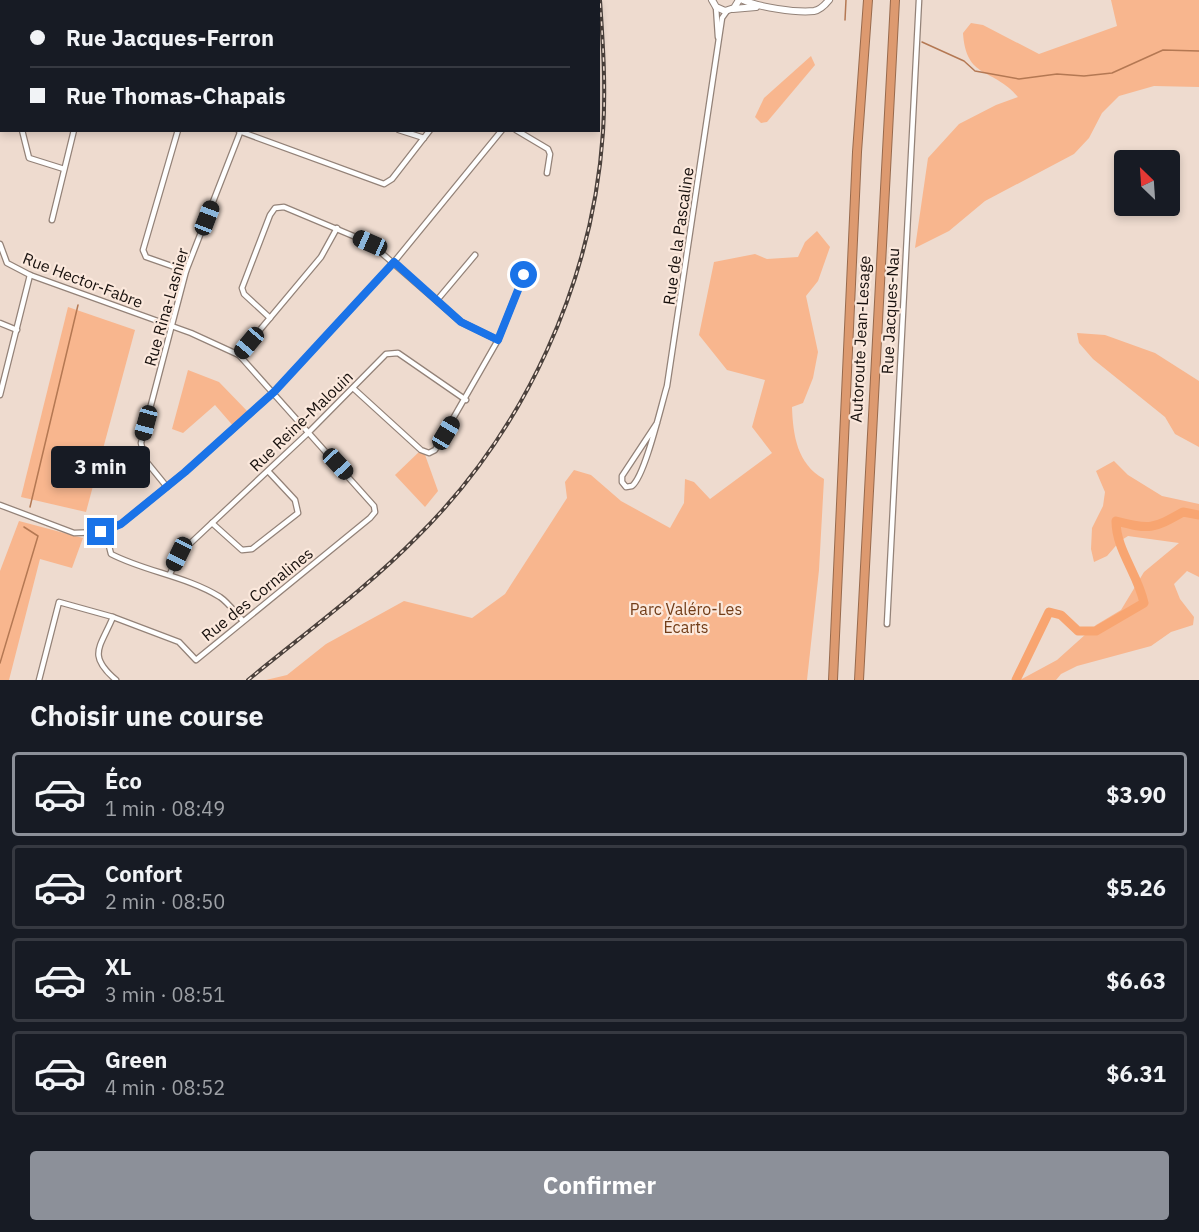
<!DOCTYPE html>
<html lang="fr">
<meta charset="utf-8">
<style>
:root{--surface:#171b24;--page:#20242c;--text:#f1f3f6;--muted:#9ea1a6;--line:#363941;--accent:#8c9099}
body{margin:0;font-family:"IBM Plex Sans",sans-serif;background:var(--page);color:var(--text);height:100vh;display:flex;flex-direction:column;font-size:22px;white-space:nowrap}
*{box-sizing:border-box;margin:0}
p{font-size:20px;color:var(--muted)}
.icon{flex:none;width:33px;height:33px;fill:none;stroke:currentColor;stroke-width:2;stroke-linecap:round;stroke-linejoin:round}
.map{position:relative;height:680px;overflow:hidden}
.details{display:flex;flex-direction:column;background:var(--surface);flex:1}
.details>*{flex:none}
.guide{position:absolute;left:0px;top:0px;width:600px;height:132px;box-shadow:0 3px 9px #0003;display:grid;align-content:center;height:132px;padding:0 30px;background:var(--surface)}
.needle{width:39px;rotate:335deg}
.buttons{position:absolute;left:1114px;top:150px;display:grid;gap:12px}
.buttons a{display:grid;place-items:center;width:66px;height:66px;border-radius:6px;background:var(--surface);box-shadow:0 3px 9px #0003;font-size:30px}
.end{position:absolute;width:27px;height:27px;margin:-14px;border:8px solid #1a73e8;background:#fff;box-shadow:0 0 0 3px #fff}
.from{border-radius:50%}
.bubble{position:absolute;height:42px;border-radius:6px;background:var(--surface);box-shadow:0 3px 9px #0003;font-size:20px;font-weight:700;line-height:42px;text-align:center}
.car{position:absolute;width:18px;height:36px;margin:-18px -9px;border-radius:8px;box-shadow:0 0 4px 2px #0007;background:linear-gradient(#222 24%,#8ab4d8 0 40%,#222 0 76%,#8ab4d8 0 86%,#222 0)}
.guide b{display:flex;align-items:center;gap:21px;height:57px;font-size:22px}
.guide b+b{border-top:2px solid var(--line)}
.guide i{width:15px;height:15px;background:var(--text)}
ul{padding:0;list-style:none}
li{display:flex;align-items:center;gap:18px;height:84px;margin:0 12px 9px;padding:0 18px;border:3px solid var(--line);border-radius:6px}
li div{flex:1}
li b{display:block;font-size:22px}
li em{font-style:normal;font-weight:700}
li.selected{border-color:var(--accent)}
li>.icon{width:54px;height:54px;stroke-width:1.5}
h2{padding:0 30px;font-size:27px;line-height:72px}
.button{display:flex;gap:12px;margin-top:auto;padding:12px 30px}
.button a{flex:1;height:69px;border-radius:6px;background:var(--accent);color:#fff;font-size:24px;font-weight:700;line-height:69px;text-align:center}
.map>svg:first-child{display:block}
</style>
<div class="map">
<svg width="1199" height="680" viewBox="0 0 1199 680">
<rect width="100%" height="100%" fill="#eedbcf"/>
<g fill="#f8b68e">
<path d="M1111 0H1199V87L1154 86 1119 96 1102 113 1089 138 1074 154 985 201 949 231 915 248 928 158 959 124 996 105 1018 97C993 67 966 80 963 33L971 23 983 25 1039 54 1117 26Z"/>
<path d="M811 56 815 65 767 122 761 123 755 117 764 98Z"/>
<path d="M817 231 830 247 818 281 806 296 818 352 813 378 803 403 792 407C793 435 797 464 824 479L819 570 807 680H266L287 675 326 644 404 601 472 618 505 594 567 498 565 482 574 470 591 475 621 501 670 528 684 503 685 479 694 482 710 499 772 453 752 427 765 380 727 370 699 335 714 262 755 254 767 259 798 257 805 242Z"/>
<path d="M68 307 135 330 86 512 21 497Z"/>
<path d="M1077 333 1105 335 1155 353 1199 381V447L1175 434 1165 417 1093 359 1079 343Z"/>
<path d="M188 370 219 382 250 414 235 428 215 405 183 433 172 429Z"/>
<path d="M421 450 424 452 438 491 425 507 395 475Z"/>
<path d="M1114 461 1128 475 1162 496 1199 504V577L1187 571 1174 584 1180 599 1194 617 1193 625 1171 632 1151 646 1077 666 1061 674 1056 680H1020L1057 660 1096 625 1121 610 1144 572 1179 543 1128 536 1120 541 1107 556 1094 562 1091 549 1092 528 1103 506 1105 492 1096 471Z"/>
<path d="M19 521 83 538 72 568 40 559 9 680H0V571Z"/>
</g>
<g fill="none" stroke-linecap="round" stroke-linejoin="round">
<g stroke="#b47853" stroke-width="1.5">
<path d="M845 20 846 0"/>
<path d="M922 42 964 61 975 71 1019 79 1057 74 1084 76 1112 73 1163 50 1199 51"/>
<path d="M30 507 78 305"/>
<path d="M0 663 38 536 24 527"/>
</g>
<path stroke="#f8a571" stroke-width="9" d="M1016 680 1049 612 1061 615 1078 631H1096L1144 603C1138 574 1116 550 1116 521 1150 530 1153 529 1183 512L1199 515"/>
<g stroke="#938278" stroke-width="7">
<g id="street">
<path d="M53 0 56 2"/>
<path d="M450 0 455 2"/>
<path d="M239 2 240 0"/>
<path d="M304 2 305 0"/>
<path d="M375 2 376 0"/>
<path d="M437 2 438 0"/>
<path d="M518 2V0"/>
<path d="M716 7 718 37"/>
<path d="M0 39 2 40"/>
<path d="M22 130 29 158 64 169"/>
<path d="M178 130 143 250 146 257 186 271"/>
<path d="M399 130 424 138"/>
<path d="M516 130 548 149 550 154 547 173"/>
<path d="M239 131 384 184 392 179 430 130"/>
<path d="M52 220 74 130"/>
<path d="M0 244 7 263 30 275 191 333 239 355 374 506 375 512 370 518 196 660 179 642 113 617 59 602 39 680"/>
<path d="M438 299 475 255"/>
<path d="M270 318 244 294 242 288 270 215 275 208 284 207 370 243 461 322 498 340"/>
<path d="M0 323 17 330"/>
<path d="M239 355 321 257 337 228"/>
<path d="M353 388 421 450 429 453 435 450 498 340 524 275"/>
<path d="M0 395 30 275"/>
<path d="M657 423 622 476V482L626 487 632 486C645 476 661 406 667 386L722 18 727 11"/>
<path d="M167 487 145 460 141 443 186 271 241 130"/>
<path d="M0 505 74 533 101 532 121 524 185 472 274 392 394 262 502 130"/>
<path d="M212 523 242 550 252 549 298 513 295 500 268 471"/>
<path d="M105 530 111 554C146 572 186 576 220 597 229 603 236 614 243 621"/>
<path d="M170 574 179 554 309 432 386 354 398 353 466 400"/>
<path d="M113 617C100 648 87 655 116 680"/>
<path d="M887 624 919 0"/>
</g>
</g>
<g stroke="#938278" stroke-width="8">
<g id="secondary">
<path d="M712 0 716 7 725 11 734 8 739 0"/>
<path d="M743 0C758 7 796 13 814 11 820 10 825 5 829 0"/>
<path d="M733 9 756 7"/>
</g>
</g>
<g stroke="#986a4d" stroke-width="10">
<g id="highway">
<path d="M833 680 857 152 868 0"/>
<path d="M859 680 895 0"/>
</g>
</g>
<use href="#street" stroke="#fff" stroke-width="4.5"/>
<use href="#secondary" stroke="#fff" stroke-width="6"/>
<use href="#highway" stroke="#dd9a70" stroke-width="8"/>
<g stroke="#4b413c" stroke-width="4">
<path id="rail" d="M248 680C305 633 366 589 418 536 525 430 593 282 603 132 606 88 603 44 600 0"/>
</g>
<use href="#rail" stroke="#fbe8dc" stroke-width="1.5" stroke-dasharray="4.5" stroke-linecap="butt"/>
</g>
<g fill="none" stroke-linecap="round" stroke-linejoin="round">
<path stroke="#1a73e8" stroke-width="8" d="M101 532 121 524 185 472 274 392 394 262 461 322 498 340 524 275"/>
</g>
<g text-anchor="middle" stroke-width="4.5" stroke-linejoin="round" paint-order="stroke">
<g font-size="16" fill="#17100d" stroke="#fbe8dc">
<text transform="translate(678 236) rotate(-82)" y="6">Rue de la Pascaline</text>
<text transform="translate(83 280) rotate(21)" y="6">Rue Hector-Fabre</text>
<text transform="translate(166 307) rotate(-74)" y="6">Rue Rina-Lasnier</text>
<text transform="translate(890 311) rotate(-87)" y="6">Rue Jacques-Nau</text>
<text transform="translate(860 339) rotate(-87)" y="6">Autoroute Jean-Lesage</text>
<text transform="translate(301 421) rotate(-44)" y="6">Rue Reine-Malouin</text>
<text transform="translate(257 594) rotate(-39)" y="6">Rue des Cornalines</text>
</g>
<g font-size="16" fill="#723d18" stroke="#fbe8dc">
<text x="686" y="615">Parc Valéro-Les<tspan x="686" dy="18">Écarts</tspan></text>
</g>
</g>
</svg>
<div class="buttons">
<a><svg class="needle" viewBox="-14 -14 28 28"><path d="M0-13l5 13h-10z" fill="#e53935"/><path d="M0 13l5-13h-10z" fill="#9ea1a6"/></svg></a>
</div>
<i class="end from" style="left:524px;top:275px"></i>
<i class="end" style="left:101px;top:532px"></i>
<div class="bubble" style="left:51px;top:446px;width:99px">3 min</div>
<i class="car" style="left:207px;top:218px;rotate:21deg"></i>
<i class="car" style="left:370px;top:243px;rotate:294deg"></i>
<i class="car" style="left:249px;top:343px;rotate:220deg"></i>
<i class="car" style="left:146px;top:423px;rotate:195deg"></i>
<i class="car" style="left:446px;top:433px;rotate:31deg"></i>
<i class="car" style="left:338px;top:464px;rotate:137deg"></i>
<i class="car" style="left:179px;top:554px;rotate:206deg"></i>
<div class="guide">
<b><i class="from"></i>Rue Jacques-Ferron</b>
<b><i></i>Rue Thomas-Chapais</b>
</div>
</div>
<section class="details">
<h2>Choisir une course</h2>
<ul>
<li class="selected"><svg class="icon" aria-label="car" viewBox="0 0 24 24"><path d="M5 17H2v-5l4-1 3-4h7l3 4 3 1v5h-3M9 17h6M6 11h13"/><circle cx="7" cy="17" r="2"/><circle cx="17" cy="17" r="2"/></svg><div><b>Éco</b><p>1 min · 08:49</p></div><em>$3.90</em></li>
<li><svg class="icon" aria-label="car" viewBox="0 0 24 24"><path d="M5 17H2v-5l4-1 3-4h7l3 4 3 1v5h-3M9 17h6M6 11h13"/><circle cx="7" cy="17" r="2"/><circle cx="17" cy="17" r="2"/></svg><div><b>Confort</b><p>2 min · 08:50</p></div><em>$5.26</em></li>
<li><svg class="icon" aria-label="car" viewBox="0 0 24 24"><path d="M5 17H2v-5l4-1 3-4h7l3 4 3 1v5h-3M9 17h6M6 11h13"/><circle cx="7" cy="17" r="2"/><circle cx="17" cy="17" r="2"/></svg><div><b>XL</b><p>3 min · 08:51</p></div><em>$6.63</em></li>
<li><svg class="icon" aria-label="car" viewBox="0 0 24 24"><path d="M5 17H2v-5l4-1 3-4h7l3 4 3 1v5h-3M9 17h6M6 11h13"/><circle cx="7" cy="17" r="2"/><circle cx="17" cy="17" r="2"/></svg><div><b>Green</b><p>4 min · 08:52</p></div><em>$6.31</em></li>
</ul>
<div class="button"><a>Confirmer</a></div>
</section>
